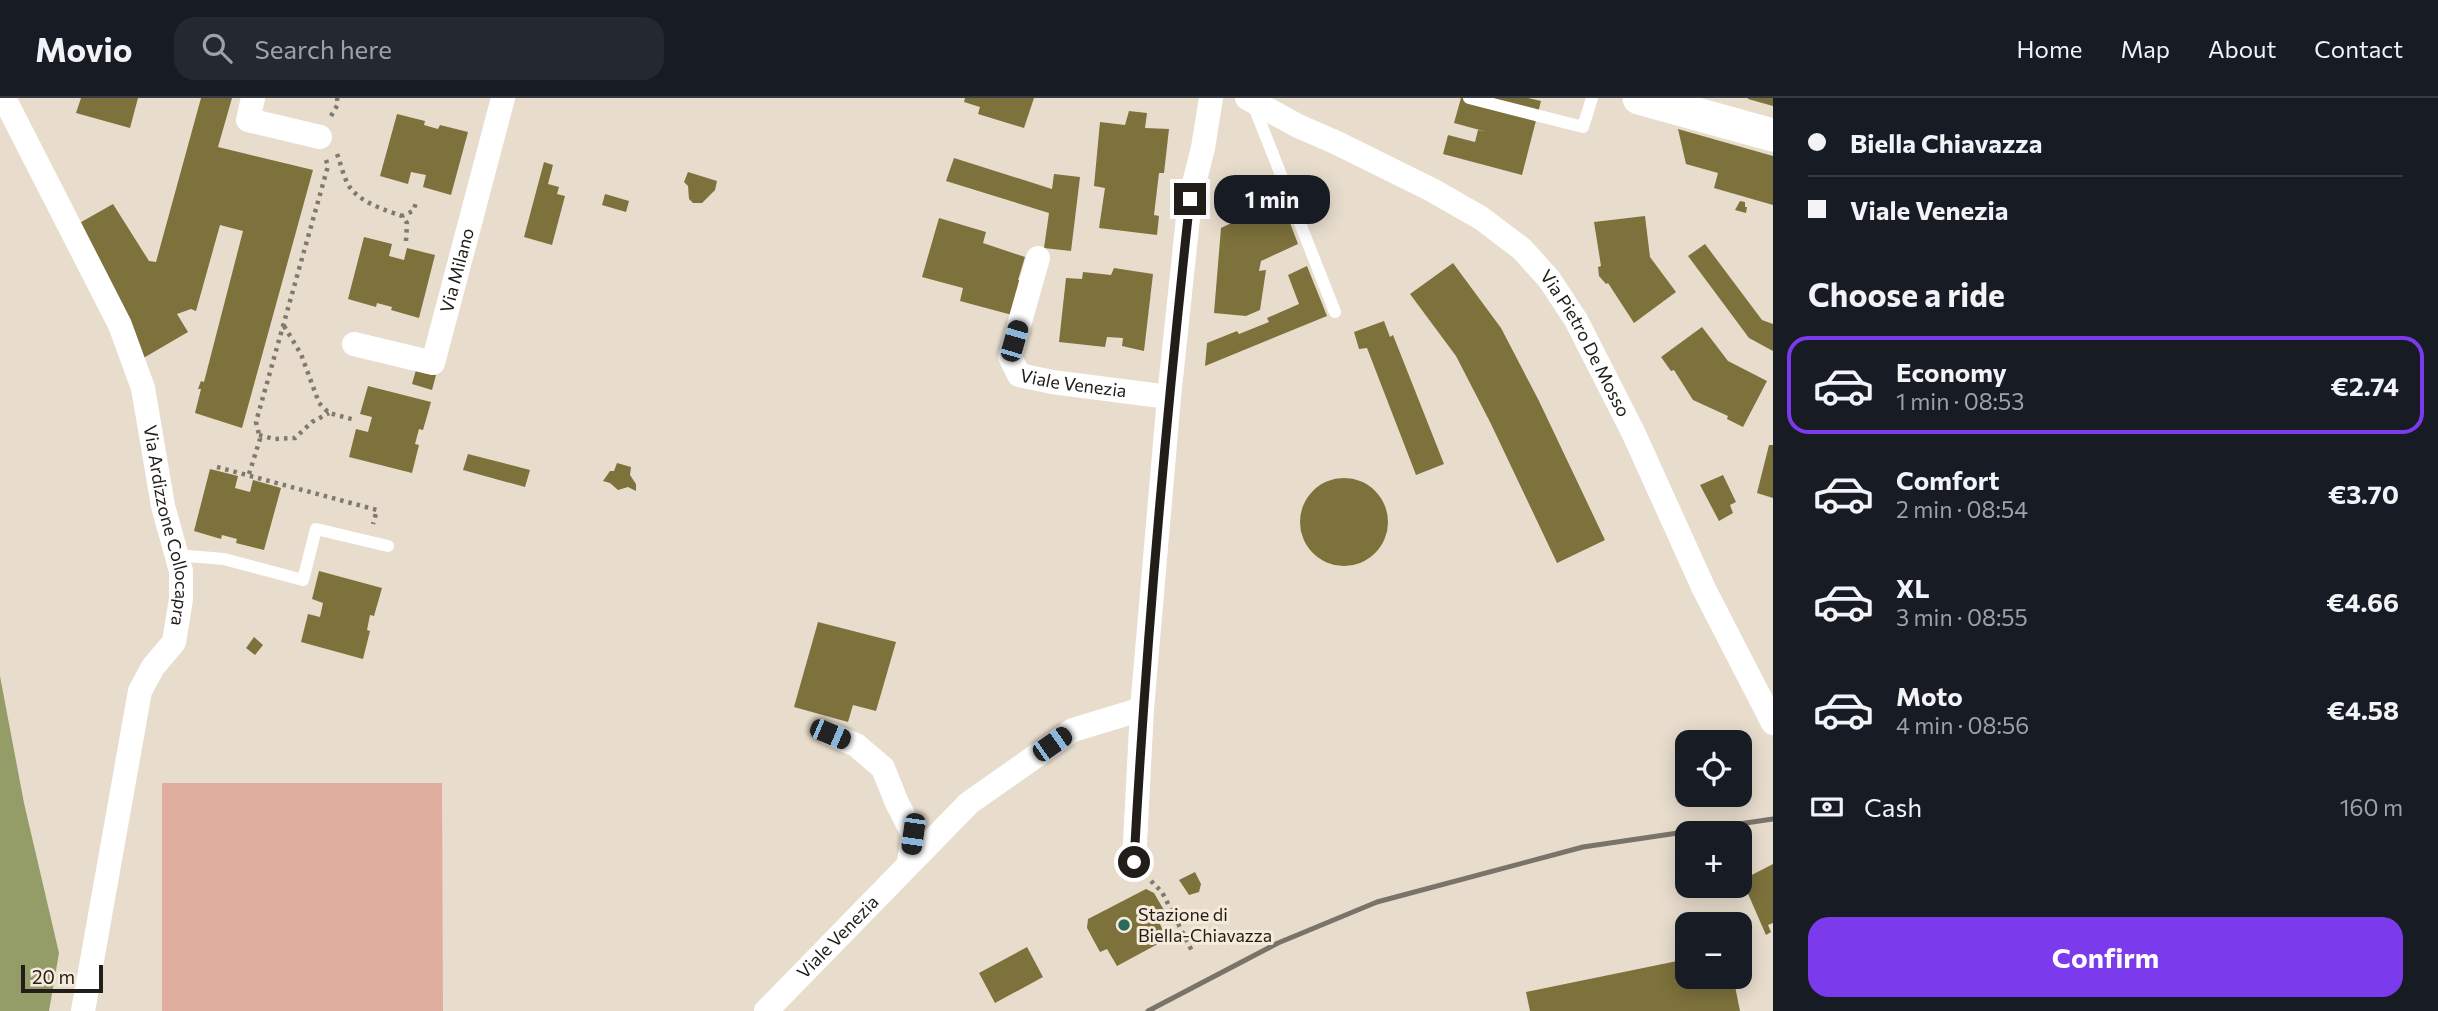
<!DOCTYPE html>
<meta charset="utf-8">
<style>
:root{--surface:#171b24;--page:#242831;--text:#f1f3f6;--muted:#9ea1a6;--line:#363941;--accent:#7c3aed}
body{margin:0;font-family:Commissioner,sans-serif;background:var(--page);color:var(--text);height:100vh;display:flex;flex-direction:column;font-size:26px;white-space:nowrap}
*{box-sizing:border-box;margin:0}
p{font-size:23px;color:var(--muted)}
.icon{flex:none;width:38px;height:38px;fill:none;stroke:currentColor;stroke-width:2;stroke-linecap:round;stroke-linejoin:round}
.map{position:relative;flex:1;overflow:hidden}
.sheet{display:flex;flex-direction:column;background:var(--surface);width:665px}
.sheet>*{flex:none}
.top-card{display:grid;align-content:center;height:154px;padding:0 35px;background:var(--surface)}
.buttons{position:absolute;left:1675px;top:632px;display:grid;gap:14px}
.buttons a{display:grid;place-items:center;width:77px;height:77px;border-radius:14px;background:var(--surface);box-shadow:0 4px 18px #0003;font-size:35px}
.scale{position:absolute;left:21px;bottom:18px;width:82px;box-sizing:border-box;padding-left:7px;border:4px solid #211d18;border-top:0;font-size:19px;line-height:24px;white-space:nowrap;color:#211d18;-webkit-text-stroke:5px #f6eada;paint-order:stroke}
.end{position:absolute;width:32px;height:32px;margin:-16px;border:9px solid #211d18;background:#fff;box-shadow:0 0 0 4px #fff}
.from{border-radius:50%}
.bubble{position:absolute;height:49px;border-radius:21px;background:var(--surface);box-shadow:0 4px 18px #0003;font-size:23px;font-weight:700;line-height:49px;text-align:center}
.car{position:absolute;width:21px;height:42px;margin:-21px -10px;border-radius:9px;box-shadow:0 0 5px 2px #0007;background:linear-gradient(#222 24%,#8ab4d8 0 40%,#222 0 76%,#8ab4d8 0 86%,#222 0)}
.top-card b{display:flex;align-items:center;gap:24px;height:66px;font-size:26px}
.top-card b+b{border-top:2px solid var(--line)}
.top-card i{width:18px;height:18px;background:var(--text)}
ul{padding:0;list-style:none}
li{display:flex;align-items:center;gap:21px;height:98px;margin:0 14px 10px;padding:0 21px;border:4px solid transparent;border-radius:21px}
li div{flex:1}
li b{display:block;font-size:26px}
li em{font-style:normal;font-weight:700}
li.selected{border-color:var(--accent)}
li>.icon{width:63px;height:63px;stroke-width:1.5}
h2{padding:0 35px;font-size:32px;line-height:84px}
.pay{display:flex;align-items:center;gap:18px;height:77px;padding:0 35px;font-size:26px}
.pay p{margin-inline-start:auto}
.button{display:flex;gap:14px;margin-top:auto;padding:14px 35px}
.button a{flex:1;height:80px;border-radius:21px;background:var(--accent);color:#fff;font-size:28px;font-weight:700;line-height:80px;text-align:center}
header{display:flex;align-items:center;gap:42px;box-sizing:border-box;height:98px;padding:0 35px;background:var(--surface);border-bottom:2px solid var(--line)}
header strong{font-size:33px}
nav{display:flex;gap:38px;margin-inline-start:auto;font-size:24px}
.search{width:490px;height:63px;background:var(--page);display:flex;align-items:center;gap:18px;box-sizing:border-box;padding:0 24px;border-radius:21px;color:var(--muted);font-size:26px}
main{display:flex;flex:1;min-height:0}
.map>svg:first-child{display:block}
</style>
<header>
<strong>Movio</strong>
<div class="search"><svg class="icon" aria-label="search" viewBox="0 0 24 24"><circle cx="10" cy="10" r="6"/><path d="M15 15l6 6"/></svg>Search here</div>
<nav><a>Home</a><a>Map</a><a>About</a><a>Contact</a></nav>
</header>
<main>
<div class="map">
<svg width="1773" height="913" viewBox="0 0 1773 913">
<rect width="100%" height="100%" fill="#e8ddcd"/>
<path fill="#dfae9f" d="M162 685H442L443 913H162Z"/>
<path fill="#949d68" d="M0 578 24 705 59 855 49 913H0Z"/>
<g fill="#7d713c">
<path d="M81 0H138L130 30 76 15Z"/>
<path d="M201 0H232L218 49 313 72 242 330 195 315 201 291H198L201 283 204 284 243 133 220 127 196 213 191 211 177 216 188 234 140 262 76 127 113 106 149 163 156 164Z"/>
<path d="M965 0H1034L1024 30 978 16 980 9 964 4Z"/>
<path d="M1461 0H1528L1541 3 1522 77 1443 56 1448 37 1475 44 1478 32 1487 34 1454 25Z"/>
<path d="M1748 0H1773V8L1748 1Z"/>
<path d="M1129 13 1147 15 1145 30 1169 31 1164 75H1159L1154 117 1159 118 1157 137 1099 130 1105 90 1094 88 1100 24 1125 27Z"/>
<path d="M397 16 425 23 424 27 438 31 440 27 468 34 451 97 423 89 426 77 411 74 408 86 380 78Z"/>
<path d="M1678 31 1773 58V107L1714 90 1718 75 1686 66Z"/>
<path d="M954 60 1052 91 1054 76 1080 79 1071 153 1044 150 1049 115 946 83Z"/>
<path d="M544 64 553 67 548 86 559 89 557 96 565 98 552 147 524 139Z"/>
<path d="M688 74 717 83 715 92 702 105H693L689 101 688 88 684 84Z"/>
<path d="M605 96 629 103 626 114 602 107Z"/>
<path d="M1281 101 1298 146 1261 163 1259 173 1266 172 1260 212 1246 218 1214 215 1221 130Z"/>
<path d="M1740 103 1745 104V109H1747L1746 115 1735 112Z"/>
<path d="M1645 118 1650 159 1676 194 1634 225 1608 185 1606 186 1599 178 1598 169 1601 168 1594 124Z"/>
<path d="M939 120 986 134 983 145 1025 159 1018 182 1022 183 1012 217 960 203 963 190 922 179Z"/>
<path d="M364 139 392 146 389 158 404 162 407 150 435 157 419 220 391 212 392 209 377 205 376 209 348 201Z"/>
<path d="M1705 146 1762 222 1773 226V253L1749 240 1688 158Z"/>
<path d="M1453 165 1501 230 1539 303 1605 442 1557 465 1491 326 1456 258 1410 196Z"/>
<path d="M1307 168 1327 218 1205 268 1207 245 1237 233 1239 236 1269 224 1267 220 1299 206 1288 177Z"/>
<path d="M1114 170 1153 176 1144 253 1122 248 1123 240 1107 239 1105 249 1059 244 1066 180 1082 181 1083 174 1111 177Z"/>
<path d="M1384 223 1390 239 1393 237 1444 366 1416 377 1367 250 1359 251 1354 234Z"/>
<path d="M1702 229 1728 263 1767 283 1743 329 1727 321 1728 318 1693 302 1674 272 1671 273 1661 259Z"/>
<path d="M416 272 436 277 432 292 412 286Z"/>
<path d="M368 288 431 304 423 332 419 331 415 346 419 347 412 375 349 359 356 331 368 334 372 319 360 316Z"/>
<path d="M1769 347H1773V400L1757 395Z"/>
<path d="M468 356 530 372 525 389 463 372Z"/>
<path d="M617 365 631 369 630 377 636 386V393L628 389 618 392 610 385 603 383 610 373H614Z"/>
<path d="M210 371 238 378 235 390 250 394 253 382 281 390 264 452 236 445 237 441 222 437 221 441 194 433Z"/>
<path d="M1723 377 1736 404 1730 407 1733 415 1719 423 1700 387Z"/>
<circle cx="1344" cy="424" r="44"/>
<path d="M319 473 382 490 374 518 370 517 367 532 370 533 363 561 301 544 308 516 320 519 323 505 312 501Z"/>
<path d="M818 524 896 544 876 613 853 607 848 624 794 609Z"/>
<path d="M254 539 263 547 255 557 246 550Z"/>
<path d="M1773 766V825L1768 827 1771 834 1766 837 1742 782Z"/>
<path d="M1195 774 1201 786 1199 794 1189 797 1179 782Z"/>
<path d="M1146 791 1154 795 1168 819 1159 824 1167 841 1117 868 1107 851 1100 854 1087 830 1088 821Z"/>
<path d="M1027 849 1043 879 995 905 979 875Z"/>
<path d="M1687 861V878H1733L1740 913H1530L1526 894Z"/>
</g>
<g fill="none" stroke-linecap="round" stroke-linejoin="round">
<g stroke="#80796f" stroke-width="4.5" stroke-dasharray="3.5 5" stroke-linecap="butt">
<path d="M331 18 338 6 337 0"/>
<path d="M337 56C341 66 343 78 349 88 359 104 385 112 402 118"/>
<path d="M406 143 407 125 402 118 413 113 416 105"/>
<path d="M284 228 301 256 319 305 329 315 355 322"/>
<path d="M259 337 274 341 295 340 312 324 329 315"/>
<path d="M217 369 377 412 373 426"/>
<path d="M249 376 260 341 256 324 328 68 326 62"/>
<path d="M1151 783 1162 794 1192 853"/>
</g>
<g stroke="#fff" stroke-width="12">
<path d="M1469 0 1583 29 1592 0"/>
<path d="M1253 6 1335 214"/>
<path d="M176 457 224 461 303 482 316 431 388 448"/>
</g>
<g stroke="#fff" stroke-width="24">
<path id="s1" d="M4 0 120 227 143 290 163 408 181 473V501L174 544 153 569 140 593 83 913"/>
<path d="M253 0 248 22 320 39"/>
<path id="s2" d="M1247 0 1298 28 1335 44 1432 92 1481 120 1522 151 1549 181 1576 222 1633 334 1704 491 1773 625"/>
<path id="s3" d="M1038 160 1010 259 1019 277 1052 284 1169 299"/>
<path id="s4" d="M354 246 433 265 503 0"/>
<path d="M830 636 856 647 883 670 897 705 913 736 909 765"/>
<path d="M1134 764 1142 611 1169 299 1190 101 1203 50 1211 0"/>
<path id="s5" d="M766 913 969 705 1073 632 1142 611"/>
</g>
<path stroke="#fff" stroke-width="33" d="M1639 0 1773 37"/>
<path stroke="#7a7369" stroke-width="5" d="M1148 913 1278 845 1377 804 1583 749 1773 721"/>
</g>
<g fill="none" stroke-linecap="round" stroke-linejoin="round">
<path stroke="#211d18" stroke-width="9" d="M1134 764C1146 542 1166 321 1190 101"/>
</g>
<circle fill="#296b5b" stroke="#f6eada" stroke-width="2.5" cx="1124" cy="827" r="7"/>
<g text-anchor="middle" stroke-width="6" stroke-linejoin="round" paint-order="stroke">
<g font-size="18" fill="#211d18" stroke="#f6eada">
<text dy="6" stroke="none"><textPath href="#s4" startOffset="177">Via Milano</textPath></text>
<text dy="6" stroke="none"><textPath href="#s2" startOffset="429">Via Pietro De Mosso</textPath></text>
<text dy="6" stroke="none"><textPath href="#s3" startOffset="178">Viale Venezia</textPath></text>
<text dy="6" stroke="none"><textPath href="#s1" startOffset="462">Via Ardizzone Collocapra</textPath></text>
<text dy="6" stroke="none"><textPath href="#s5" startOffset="103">Viale Venezia</textPath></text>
</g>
<g font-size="18" fill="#211d18" stroke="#f6eada" text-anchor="start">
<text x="1138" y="823">Stazione di<tspan x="1138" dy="21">Biella-Chiavazza</tspan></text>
</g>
</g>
</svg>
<div class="buttons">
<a><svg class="icon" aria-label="locate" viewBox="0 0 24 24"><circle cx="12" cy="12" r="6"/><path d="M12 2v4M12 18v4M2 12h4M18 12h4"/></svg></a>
<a>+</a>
<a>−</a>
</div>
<div class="scale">20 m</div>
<i class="end from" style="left:1134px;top:764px"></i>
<i class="end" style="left:1190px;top:101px"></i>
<div class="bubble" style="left:1214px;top:77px;width:116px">1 min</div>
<i class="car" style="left:1014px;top:243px;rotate:16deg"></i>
<i class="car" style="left:830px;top:636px;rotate:113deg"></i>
<i class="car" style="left:1052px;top:646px;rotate:55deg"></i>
<i class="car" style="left:913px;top:736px;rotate:188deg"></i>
</div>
<section class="sheet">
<div class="top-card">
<b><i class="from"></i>Biella Chiavazza</b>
<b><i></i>Viale Venezia</b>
</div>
<h2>Choose a ride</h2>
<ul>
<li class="selected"><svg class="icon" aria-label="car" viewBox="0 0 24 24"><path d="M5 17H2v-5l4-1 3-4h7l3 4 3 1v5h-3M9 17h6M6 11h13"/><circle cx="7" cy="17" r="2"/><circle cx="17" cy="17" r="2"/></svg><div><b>Economy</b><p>1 min · 08:53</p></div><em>€2.74</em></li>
<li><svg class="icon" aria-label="car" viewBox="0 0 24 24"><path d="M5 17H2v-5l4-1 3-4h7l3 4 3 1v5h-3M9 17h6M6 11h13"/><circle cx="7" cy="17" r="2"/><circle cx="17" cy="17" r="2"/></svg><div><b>Comfort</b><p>2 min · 08:54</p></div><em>€3.70</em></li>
<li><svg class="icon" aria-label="car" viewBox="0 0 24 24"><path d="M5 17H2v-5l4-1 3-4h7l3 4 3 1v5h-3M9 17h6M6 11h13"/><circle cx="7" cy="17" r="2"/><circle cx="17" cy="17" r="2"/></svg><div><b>XL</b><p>3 min · 08:55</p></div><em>€4.66</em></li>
<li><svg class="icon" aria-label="car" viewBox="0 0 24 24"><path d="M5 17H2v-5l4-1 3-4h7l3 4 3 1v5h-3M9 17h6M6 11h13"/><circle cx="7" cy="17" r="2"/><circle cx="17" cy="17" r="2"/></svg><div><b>Moto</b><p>4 min · 08:56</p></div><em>€4.58</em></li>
</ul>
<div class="pay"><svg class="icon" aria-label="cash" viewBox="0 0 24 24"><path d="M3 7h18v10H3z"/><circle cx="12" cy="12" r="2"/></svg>Cash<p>160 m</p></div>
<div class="button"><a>Confirm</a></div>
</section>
</main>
